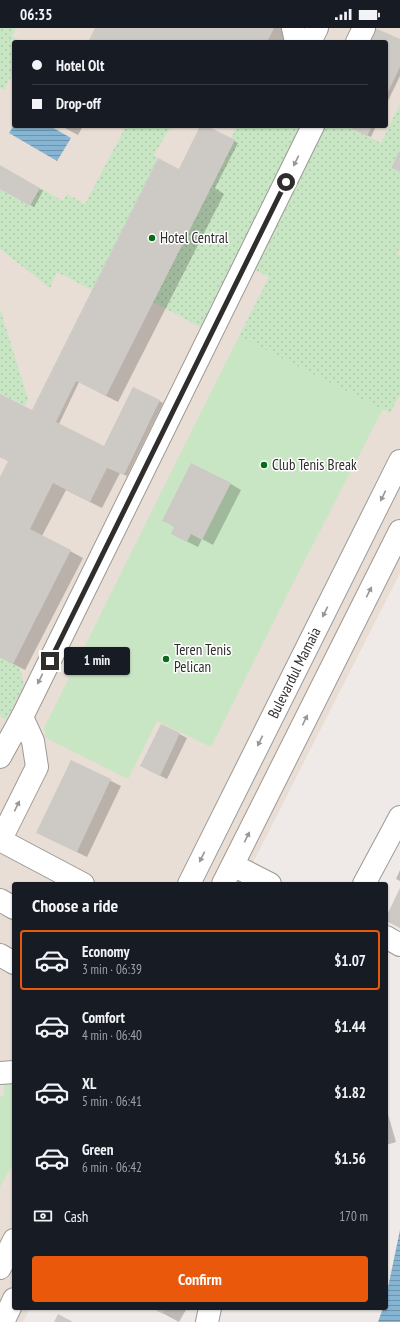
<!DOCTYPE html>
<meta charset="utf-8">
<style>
:root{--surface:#171b24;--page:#20242c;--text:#f1f3f6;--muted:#9ea1a6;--line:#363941;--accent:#ea580c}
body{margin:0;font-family:"PT Sans Narrow",sans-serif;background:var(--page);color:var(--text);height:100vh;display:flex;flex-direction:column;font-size:15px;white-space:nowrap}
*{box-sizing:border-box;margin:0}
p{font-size:13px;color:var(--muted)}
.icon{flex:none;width:22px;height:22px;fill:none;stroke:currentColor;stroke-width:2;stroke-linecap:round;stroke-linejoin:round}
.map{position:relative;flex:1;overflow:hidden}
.sheet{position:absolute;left:12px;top:854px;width:376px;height:428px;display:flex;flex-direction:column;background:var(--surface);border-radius:4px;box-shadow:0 1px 3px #0004}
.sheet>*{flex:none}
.banner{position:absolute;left:12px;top:12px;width:376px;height:88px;border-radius:4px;box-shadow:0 1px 3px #0004;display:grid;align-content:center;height:88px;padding:0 20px;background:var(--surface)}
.end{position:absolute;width:18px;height:18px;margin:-9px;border:5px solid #302e2d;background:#fff;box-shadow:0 0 0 2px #fff}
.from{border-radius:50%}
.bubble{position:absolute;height:28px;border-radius:4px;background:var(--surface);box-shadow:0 1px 3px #0004;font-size:13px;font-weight:800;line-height:28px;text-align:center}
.banner b{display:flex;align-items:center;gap:14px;height:38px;font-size:15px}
.banner b+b{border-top:1px solid var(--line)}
.banner i{width:10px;height:10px;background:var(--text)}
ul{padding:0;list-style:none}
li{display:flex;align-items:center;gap:12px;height:60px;margin:0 8px 6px;padding:0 12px;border:2px solid transparent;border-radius:4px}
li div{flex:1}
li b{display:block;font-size:15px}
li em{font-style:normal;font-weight:800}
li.on{border-color:var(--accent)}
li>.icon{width:36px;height:36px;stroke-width:1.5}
h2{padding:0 20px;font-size:18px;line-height:48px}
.pay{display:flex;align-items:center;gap:10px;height:44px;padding:0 20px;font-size:15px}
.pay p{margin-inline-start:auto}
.action{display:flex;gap:8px;margin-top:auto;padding:8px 20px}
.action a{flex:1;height:46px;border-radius:4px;background:var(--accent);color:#fff;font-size:16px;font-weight:800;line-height:46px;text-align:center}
.status{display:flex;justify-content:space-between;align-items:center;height:28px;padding:0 20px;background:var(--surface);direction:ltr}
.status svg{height:11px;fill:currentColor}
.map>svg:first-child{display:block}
</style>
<div class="status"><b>06:35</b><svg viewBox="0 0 49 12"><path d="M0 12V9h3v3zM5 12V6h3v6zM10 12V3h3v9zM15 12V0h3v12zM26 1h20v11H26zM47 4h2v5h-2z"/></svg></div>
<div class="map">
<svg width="400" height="1294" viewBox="0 0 400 1294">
<defs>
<pattern id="garden-dots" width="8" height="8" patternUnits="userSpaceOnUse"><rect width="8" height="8" fill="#c9e6c4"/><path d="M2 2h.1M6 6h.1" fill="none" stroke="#adc6a9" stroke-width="1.8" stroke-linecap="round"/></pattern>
<pattern id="water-rules" width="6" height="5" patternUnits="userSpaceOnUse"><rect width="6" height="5" fill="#85b5d3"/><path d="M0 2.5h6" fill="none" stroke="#6d94ac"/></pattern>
</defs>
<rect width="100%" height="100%" fill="#efeae7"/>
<path fill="#e8ded5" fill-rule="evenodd" d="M0 0H400V545L242 856H14V1280H30L23 1294H0ZM14 14H386V98H14Z"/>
<g fill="#c9e6c4">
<path d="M239 308 383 381 288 565 211 719 157 693 128 751 46 710 44 700Z"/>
<path d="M4 1054 14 1056V1133L0 1159V1069L4 1068Z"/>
</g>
<g fill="url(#garden-dots)">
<path d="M0 0H16L12 8 22 14H14V43L4 62 0 60Z"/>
<path d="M400 76V122L391 140 400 144V220L397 226 400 228V366L390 385 239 308 269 249 238 233 204 301 153 274 235 112 231 110 237 98H346L381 115Z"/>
<path d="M126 98H171L154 127 158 130 92 262 57 244 50 260 0 221V161L30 178 40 160 63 173 67 166 85 176Z"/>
<path d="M0 281 28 371 25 378 0 366Z"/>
<path d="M0 629 20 640 24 657 6 692 0 688Z"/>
</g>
<g fill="url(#water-rules)">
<path d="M14 97V98H50L71 110 57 133 9 105Z"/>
<path d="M400 1202V1294H378L383 1280H386V1269Z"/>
</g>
<g fill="#0003">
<path d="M96 0H290L283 14H89Z"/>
<path d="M400 12V48L386 77V14H370Z"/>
<path d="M61 98H83L78 107Z"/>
<path d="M201 98H205L238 115 215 160 224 166 118 374 79 354 59 396 104 419 133 360 163 375 127 448 120 445 102 480 66 462 42 508 83 530 25 642 0 629V451L9 433 0 429V367L32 383 180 142Z"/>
<path d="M347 98H376L371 109Z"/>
<path d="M0 139 43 163 34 179 0 160Z"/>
<path d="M231 456 241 462 213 517 202 511 198 519 182 511 175 499 164 492Z"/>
<path d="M162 697 187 710 167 751 148 742Z"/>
<path d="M71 733 121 758 87 829 38 805Z"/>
<path d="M400 842V853L396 851Z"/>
<path d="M386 1079 396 1114 386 1117Z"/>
<path d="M153 1280H187L179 1294Z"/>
</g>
<g fill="#cdc9c5">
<path d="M95 0H274L267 14H88Z"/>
<path d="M375 0 400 11V39L386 68V14H369Z"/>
<path d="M200 98H207L235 112 106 368 76 353 56 394 104 418 133 359 160 372 124 447 107 440 90 474 53 455 30 501 71 522 13 636 0 629V449L8 433 0 429V366L32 382 158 130 179 141Z"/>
<path d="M346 98H372L367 108Z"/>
<path d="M400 122V144L391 140Z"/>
<path d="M0 137 40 160 30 178 0 161Z"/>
<path d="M191 435 231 455 202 512 191 506 187 514 171 506 174 498 162 493Z"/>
<path d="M161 696 180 705 160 748 140 738Z"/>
<path d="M71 732 111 751 77 824 36 805Z"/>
<path d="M400 860V900L386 893V889Z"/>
<path d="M152 1280H166L163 1286Z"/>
<path d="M58 1286 73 1294H54Z"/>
</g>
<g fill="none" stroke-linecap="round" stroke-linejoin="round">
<g stroke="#9c9995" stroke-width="24">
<g id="minor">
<path d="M293 0 296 14"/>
<path d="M310 14 317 0"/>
<path d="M357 14 364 0"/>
<path d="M0 729 22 689 313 98"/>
<path d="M0 812 83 856"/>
<path d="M0 813 37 739 33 713 22 689"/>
<path d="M233 837 270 856"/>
<path d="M364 856 400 789"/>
<path d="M0 872 14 880"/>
<path d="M386 909 400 917"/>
<path d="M0 927 14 935"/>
<path d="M0 1045 14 1044"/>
<path d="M207 1294 210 1280"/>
</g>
</g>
<g stroke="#9c9995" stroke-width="24">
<g id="major">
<path id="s1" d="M189 856 400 433"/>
<path d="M223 856 400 503"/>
<path d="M0 1240 14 1212"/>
<path d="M3 1294 14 1271"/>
</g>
</g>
<use href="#minor" stroke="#fff" stroke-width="22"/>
<use href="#major" stroke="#fff" stroke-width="22"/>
</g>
<defs><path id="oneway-solid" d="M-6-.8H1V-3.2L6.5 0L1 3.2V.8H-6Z"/></defs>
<g fill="#989696">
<use href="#oneway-solid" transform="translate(296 133) rotate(116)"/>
<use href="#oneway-solid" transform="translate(383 468) rotate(116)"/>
<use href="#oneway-solid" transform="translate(369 564) rotate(-63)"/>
<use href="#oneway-solid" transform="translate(325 584) rotate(116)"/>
<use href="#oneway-solid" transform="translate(40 651) rotate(116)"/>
<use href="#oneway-solid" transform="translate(305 692) rotate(-64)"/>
<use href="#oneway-solid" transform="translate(260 713) rotate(116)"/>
<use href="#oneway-solid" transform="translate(17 778) rotate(-64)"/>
<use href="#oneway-solid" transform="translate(247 809) rotate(-64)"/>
<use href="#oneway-solid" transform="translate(202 829) rotate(116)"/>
</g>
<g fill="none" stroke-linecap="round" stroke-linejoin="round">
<path stroke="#302e2d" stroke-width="5" d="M50 633 286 154"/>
</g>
<g fill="#086c19" stroke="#fff" stroke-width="1.5">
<circle cx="152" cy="210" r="4"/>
<circle cx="264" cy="437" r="4"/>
<circle cx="166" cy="631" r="4"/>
</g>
<g text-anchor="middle" stroke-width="3" stroke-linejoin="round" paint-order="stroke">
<g font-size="15" fill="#302e2d" stroke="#fff" text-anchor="start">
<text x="160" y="215">Hotel Central</text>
<text x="272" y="442">Club Tenis Break</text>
<text x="174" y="627">Teren Tenis<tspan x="174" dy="17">Pelican</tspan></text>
</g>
<g font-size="15" fill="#302e2d" stroke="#fff">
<text dy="5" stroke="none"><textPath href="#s1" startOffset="236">Bulevardul Mamaia</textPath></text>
</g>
</g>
</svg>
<i class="end from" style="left:286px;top:154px"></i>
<i class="end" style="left:50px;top:633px"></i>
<div class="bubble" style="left:64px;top:619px;width:66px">1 min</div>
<div class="banner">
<b><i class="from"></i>Hotel Olt</b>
<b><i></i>Drop-off</b>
</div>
<section class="sheet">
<h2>Choose a ride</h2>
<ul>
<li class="on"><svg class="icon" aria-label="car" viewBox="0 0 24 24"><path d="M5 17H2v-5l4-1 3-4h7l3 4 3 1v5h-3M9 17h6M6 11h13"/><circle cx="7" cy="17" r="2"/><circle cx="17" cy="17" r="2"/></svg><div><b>Economy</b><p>3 min · 06:39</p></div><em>$1.07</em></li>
<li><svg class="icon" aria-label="car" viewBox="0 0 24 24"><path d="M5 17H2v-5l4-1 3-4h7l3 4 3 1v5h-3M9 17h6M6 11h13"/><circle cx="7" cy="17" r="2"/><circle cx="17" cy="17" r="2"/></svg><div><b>Comfort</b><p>4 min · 06:40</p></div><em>$1.44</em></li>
<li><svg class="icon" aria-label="car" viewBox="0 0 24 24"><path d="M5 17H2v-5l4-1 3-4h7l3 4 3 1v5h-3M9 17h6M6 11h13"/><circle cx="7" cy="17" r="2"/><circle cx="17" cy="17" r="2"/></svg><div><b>XL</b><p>5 min · 06:41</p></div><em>$1.82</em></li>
<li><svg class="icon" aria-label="car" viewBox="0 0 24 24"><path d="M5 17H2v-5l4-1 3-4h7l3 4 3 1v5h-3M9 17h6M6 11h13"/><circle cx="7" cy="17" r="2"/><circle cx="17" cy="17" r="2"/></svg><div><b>Green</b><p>6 min · 06:42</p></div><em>$1.56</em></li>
</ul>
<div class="pay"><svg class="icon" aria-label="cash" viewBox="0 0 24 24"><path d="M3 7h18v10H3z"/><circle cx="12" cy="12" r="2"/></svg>Cash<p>170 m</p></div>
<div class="action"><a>Confirm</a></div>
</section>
</div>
